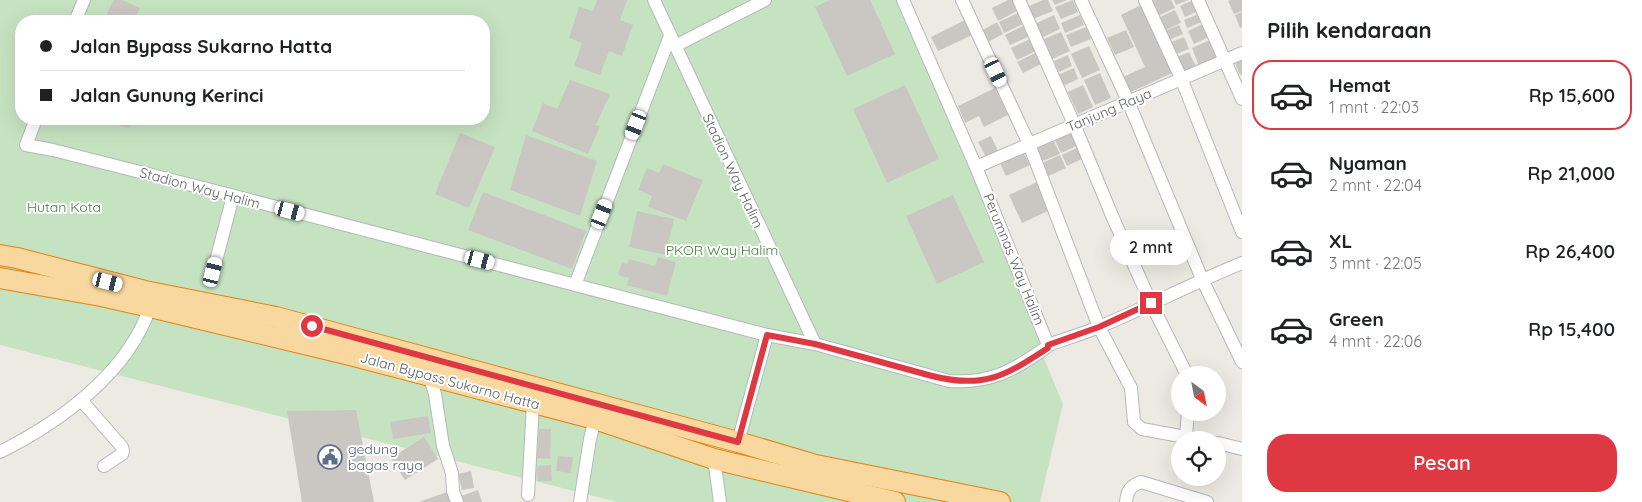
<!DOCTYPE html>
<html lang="id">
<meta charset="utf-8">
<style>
:root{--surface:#fff;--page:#f2f2f2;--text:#202124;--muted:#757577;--line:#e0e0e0;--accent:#de3842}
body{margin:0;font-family:Quicksand,sans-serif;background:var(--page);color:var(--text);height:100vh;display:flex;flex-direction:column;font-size:19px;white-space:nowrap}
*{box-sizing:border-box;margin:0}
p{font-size:16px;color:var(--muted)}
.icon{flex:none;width:28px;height:28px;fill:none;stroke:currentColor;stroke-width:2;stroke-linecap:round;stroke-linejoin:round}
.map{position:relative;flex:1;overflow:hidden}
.details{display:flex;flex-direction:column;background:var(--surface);width:400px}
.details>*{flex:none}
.guide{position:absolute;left:15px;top:15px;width:475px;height:110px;border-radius:20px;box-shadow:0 5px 20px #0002;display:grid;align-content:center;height:110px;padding:0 25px;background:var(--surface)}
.needle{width:32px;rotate:148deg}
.controls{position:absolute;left:1171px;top:366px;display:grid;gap:10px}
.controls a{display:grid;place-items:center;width:55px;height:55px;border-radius:50%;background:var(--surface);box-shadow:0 5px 20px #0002;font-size:25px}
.end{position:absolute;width:22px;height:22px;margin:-11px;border:6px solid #de3842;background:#fff;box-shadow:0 0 0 2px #fff}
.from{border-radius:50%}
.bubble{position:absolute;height:35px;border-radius:18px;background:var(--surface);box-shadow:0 5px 20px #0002;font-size:16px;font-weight:600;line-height:35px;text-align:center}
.car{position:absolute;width:15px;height:30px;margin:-15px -8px;border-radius:6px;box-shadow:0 0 4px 1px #0007;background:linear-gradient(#fff 24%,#345 0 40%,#fff 0 76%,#345 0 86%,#fff 0)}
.guide b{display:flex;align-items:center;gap:18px;height:48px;font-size:19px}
.guide b+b{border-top:1px solid var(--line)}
.guide i{width:12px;height:12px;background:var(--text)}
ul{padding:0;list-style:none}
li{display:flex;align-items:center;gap:15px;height:70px;margin:0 10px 8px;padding:0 15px;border:2px solid transparent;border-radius:20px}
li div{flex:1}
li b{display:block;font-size:19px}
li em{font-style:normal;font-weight:600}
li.active{border-color:var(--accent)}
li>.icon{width:45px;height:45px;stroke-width:1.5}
h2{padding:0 25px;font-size:22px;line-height:60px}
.button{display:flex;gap:10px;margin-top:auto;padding:10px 25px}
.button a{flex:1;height:58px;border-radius:20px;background:var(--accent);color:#fff;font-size:20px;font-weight:600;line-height:58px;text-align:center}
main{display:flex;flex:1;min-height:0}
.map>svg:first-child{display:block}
</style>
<main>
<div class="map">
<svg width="1242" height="502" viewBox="0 0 1242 502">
<rect width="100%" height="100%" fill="#edeae3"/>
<path fill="#c6e3c1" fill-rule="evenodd" d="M0 0H904L1050 331 1051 340 1040 349 1063 404 1040 502H617L0 345ZM21 21H484V119H21Z"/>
<g fill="#cac7c2">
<path d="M113 0H122L140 8 134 21H104Z"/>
<path d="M597 0H627L620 20 633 25 622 56 609 51 600 75 574 66 582 43 569 38 579 7 593 11Z"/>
<path d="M830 0H870L895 54 847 76 815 7Z"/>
<path d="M1008 0H1014L1019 10 998 21 992 8Z"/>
<path d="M1043 0H1048L1053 11 1033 19 1027 7Z"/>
<path d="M1052 0H1067L1055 5Z"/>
<path d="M1073 0 1078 12 1061 19 1055 7Z"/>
<path d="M1154 0H1171L1175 8 1155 17 1149 2Z"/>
<path d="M1174 0H1188L1176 5Z"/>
<path d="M1193 0 1200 10 1185 17 1180 6Z"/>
<path d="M1230 0H1242V11L1234 14 1228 1Z"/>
<path d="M1141 5 1172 73 1131 92 1123 77 1145 67 1121 15Z"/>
<path d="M1175 10 1181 23 1161 32 1156 19Z"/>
<path d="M1242 12V27L1240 28 1235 15Z"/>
<path d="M1018 13 1023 24 1004 33 999 22Z"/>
<path d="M1201 13 1204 21 1187 28 1184 20Z"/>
<path d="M1054 15 1060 29 1041 38 1035 24Z"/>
<path d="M1080 15 1084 25 1065 33 1061 23Z"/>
<path d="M965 20 972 35 938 51 931 37Z"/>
<path d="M997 22 1003 34 986 43 981 31Z"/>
<path d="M1205 23 1211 36 1194 44 1188 31Z"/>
<path d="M1179 25 1183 34 1166 41 1162 32Z"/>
<path d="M1023 26 1028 37 1010 45 1005 35Z"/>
<path d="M1086 27 1091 39 1071 47 1066 35Z"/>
<path d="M1126 30 1134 47 1115 55 1107 38Z"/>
<path d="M1061 32 1070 51 1052 59 1044 39Z"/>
<path d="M1184 37 1189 49 1174 55 1169 43Z"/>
<path d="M1030 39 1036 51 1017 60 1011 48Z"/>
<path d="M1212 39 1220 57 1199 66 1192 48Z"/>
<path d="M1089 46 1100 70 1082 78 1071 54Z"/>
<path d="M1189 52 1196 66 1181 72 1175 58Z"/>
<path d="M1035 53 1041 64 1023 73 1017 62Z"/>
<path d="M1068 55 1072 66 1059 72 1054 61Z"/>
<path d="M1242 56V74L1240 75 1234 60Z"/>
<path d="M1074 68 1078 79 1063 86 1058 75Z"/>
<path d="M1100 73 1111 98 1095 105 1084 80Z"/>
<path d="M570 80 610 94 596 125 600 126 588 154 532 131 543 103 557 109Z"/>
<path d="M905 85 939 159 887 183 853 109Z"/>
<path d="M1083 85 1093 107 1078 114 1068 92Z"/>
<path d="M995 88 1008 115 984 127 979 116 965 123 958 106Z"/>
<path d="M121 119H132L130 128 120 126Z"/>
<path d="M1073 126 1081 144 1061 153 1053 136Z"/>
<path d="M460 133 495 147 469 208 435 194Z"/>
<path d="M526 135 597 161 580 216 510 190Z"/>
<path d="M991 136 999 153 987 159 978 142Z"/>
<path d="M1052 137 1060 154 1040 162 1033 146Z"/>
<path d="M1081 146 1086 157 1067 166 1062 155Z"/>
<path d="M1022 150 1030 165 1006 176 999 161Z"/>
<path d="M1060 155 1066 168 1046 177 1040 164Z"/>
<path d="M663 164 703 180 686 221 648 207 652 196 638 190 647 168 659 173Z"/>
<path d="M1037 182 1050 210 1022 223 1009 195Z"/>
<path d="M483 192 586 231 572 269 468 230Z"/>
<path d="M953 195 984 262 937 284 906 216Z"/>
<path d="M637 211 674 219 666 255 629 247Z"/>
<path d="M658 257 676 262 667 296 627 285 629 278 618 275 622 262 627 264 629 259 655 266Z"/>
<path d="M356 410 374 502H302L287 411Z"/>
<path d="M428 416 431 433 393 439 390 422Z"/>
<path d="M539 429H551L550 459 537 458Z"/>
<path d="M424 437 438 459 405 480 391 458Z"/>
<path d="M558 456 573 457 571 473 556 471Z"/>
<path d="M551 465 552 481H538L537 466Z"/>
<path d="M471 471 474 488 462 490 458 474Z"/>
<path d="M478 490 482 502H463L461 496Z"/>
<path d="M450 491 454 502H419Z"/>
</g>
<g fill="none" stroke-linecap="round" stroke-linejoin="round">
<g stroke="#b4b7ba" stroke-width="14">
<g id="minor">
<path d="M654 0 815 344"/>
<path d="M903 0 976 167 1048 345"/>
<path d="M962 0 1029 144 1099 327 1131 388 1134 422 1142 429 1202 440"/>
<path d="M1019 0 1074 124 1113 218 1151 303 1187 375"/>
<path d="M1081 0 1128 101 1202 279 1242 362"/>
<path d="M1145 0 1181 78 1242 232"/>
<path d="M1198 0 1242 99"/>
<path d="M75 21 84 0"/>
<path d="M675 46 765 0"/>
<path d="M36 119 26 145 53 150 223 193 767 335 815 344 949 381C991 384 1014 370 1047 347L1048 345C1065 339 1082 334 1099 327 1147 307 1193 283 1242 263"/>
<path d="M976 167 1242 53"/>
<path d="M211 280 233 196"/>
<path d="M575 285 670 36"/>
<path d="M429 375 435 394 443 446 452 473 453 491 457 502"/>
<path d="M81 400 122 447 123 451 122 454 104 466"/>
<path d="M1186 436 1188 412"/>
<path d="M738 442 767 335"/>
<path d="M1218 443 1242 449"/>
<path d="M0 452C60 422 128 373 150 307"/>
<path d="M714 459 720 502"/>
<path d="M528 495 533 403"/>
<path d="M580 502 590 439 595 419"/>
<path d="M1126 502C1127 491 1130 486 1141 482L1207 502"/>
</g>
</g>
<g stroke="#e2830e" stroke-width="22">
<g id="trunk">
<path d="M0 255 17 258 145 291 276 317 738 442 816 465 1000 502"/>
<path d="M0 278 101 296 150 307 350 355 595 419 714 459 895 502"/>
</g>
</g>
<use href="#minor" stroke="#fff" stroke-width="12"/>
<use href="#trunk" stroke="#f8d89e" stroke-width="20"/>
</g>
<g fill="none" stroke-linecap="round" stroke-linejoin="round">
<path stroke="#de3842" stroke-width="6" d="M312 326 738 442 767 335 815 344 932 376C984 389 1005 376 1048 348V345L1099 327 1151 303"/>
</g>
<defs>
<g id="civic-ring" transform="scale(1.25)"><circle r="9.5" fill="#fff" stroke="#5c6f8a" stroke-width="1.5"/><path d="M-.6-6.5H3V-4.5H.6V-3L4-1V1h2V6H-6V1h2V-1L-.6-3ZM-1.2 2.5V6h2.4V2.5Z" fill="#5c6f8a"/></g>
</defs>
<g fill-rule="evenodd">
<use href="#civic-ring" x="330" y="457"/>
</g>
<g text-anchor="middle" stroke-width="4" stroke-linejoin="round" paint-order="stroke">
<g font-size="14" fill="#5b6063" stroke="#fff">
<text transform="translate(1109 110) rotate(-23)" y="5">Tanjung Raya</text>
<text transform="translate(733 171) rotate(65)" y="5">Stadion Way Halim</text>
<text transform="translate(200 188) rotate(15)" y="5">Stadion Way Halim</text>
<text transform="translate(1014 259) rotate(68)" y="5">Perumnas Way Halim</text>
<text transform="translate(450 381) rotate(15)" y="5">Jalan Bypass Sukarno Hatta</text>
</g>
<g font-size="14" fill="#41833a" stroke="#fff">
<text x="64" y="212">Hutan Kota</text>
<text x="722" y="255">PKOR Way Halim</text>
</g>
<g font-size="14" fill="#4e5e75" stroke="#fff" text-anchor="start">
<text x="348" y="454">gedung<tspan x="348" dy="16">bagas raya</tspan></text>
</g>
</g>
</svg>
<div class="controls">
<a><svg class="needle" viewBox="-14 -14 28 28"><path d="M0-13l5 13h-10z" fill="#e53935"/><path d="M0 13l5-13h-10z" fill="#757577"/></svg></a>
<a><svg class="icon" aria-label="locate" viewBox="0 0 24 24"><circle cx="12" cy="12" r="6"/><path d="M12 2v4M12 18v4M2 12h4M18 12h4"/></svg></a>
</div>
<i class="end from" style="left:312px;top:326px"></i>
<i class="end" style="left:1151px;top:303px"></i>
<div class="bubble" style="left:1110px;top:230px;width:82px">2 mnt</div>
<i class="car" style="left:996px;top:72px;rotate:155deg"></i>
<i class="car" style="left:636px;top:125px;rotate:201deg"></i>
<i class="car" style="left:290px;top:211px;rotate:105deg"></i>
<i class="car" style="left:602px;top:214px;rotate:21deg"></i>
<i class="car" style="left:480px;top:260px;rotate:105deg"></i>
<i class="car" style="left:213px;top:272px;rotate:14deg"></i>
<i class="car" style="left:108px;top:282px;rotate:104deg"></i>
<div class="guide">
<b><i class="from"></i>Jalan Bypass Sukarno Hatta</b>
<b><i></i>Jalan Gunung Kerinci</b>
</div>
</div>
<section class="details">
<h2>Pilih kendaraan</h2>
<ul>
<li class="active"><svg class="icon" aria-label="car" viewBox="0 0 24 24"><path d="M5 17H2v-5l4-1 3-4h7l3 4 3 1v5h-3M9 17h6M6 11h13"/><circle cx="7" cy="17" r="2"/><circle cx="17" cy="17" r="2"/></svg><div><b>Hemat</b><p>1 mnt · 22:03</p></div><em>Rp 15,600</em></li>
<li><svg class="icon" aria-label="car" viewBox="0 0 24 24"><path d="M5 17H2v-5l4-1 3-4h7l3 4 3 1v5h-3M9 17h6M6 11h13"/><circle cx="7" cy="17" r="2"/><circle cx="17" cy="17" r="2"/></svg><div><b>Nyaman</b><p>2 mnt · 22:04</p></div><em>Rp 21,000</em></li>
<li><svg class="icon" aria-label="car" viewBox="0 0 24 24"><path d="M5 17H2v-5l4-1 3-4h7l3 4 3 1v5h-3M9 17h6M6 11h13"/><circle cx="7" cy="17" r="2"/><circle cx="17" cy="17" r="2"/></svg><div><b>XL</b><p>3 mnt · 22:05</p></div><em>Rp 26,400</em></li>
<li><svg class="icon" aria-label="car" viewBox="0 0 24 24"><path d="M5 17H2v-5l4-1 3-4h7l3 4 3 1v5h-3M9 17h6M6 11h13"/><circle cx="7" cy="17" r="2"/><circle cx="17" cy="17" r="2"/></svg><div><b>Green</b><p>4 mnt · 22:06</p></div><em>Rp 15,400</em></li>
</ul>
<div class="button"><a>Pesan</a></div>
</section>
</main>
